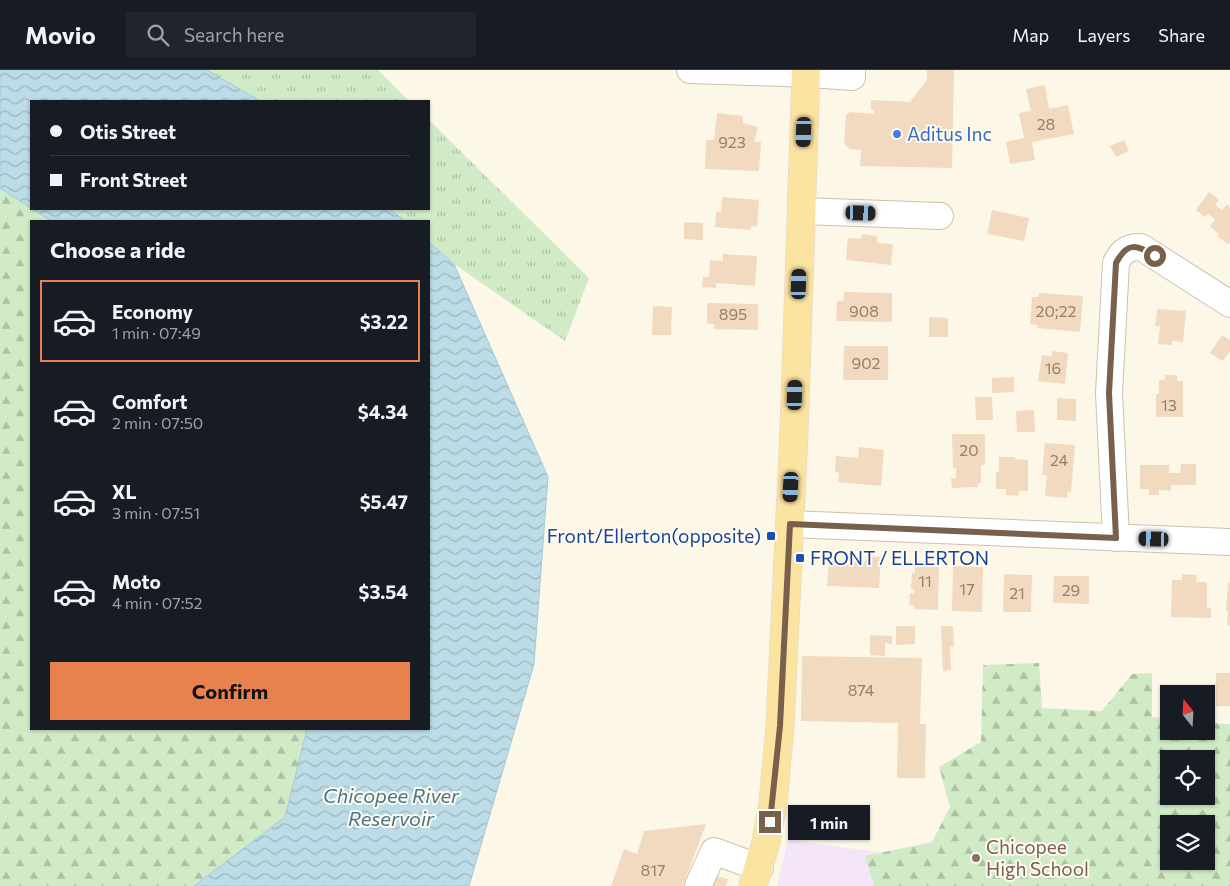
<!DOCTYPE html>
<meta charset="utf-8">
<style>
:root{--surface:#171b24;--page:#20242c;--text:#f1f3f6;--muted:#9ea1a6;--line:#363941;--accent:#e7814d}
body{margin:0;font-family:Commissioner,sans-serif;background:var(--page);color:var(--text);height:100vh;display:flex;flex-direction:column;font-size:19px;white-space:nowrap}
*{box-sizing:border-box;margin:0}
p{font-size:16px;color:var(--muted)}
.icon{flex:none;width:28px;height:28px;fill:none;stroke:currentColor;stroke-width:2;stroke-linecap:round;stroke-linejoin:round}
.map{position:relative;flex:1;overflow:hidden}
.side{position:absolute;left:30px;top:150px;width:400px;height:510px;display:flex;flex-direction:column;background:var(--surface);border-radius:0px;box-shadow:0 1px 4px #0004}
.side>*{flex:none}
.hud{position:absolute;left:30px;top:30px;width:400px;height:110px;border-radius:0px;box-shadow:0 1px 4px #0004;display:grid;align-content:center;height:110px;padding:0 20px;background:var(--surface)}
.needle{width:32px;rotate:342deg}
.fabs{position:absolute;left:1160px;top:615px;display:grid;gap:10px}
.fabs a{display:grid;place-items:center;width:55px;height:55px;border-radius:0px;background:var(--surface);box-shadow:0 1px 4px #0004;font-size:25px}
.end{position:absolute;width:22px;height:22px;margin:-11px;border:6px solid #78604b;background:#fff;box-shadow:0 0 0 2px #fff}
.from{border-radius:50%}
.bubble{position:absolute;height:35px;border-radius:0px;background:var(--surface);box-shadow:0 1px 4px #0004;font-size:16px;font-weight:700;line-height:35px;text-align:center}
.car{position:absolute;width:15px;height:30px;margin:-15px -8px;border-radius:6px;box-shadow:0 0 4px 1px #0007;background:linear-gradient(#222 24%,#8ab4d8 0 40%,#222 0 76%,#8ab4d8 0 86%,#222 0)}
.hud b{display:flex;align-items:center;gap:18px;height:48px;font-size:19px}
.hud b+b{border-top:1px solid var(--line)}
.hud i{width:12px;height:12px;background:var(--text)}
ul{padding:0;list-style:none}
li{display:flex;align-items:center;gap:15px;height:82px;margin:0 10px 8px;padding:0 10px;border:2px solid transparent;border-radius:0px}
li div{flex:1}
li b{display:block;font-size:19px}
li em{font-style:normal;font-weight:700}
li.selected{border-color:var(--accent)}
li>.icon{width:45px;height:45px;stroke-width:1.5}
h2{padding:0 20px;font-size:22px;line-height:60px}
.cta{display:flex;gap:10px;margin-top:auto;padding:10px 20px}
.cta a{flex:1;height:58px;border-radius:0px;background:var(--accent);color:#111;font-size:20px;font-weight:700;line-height:58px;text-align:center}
header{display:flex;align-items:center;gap:30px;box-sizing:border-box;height:70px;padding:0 25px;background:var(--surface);border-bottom:1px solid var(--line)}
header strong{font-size:24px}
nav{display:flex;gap:28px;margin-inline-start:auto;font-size:18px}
.search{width:350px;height:45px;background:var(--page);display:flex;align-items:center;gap:12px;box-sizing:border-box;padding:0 18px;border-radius:0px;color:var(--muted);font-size:19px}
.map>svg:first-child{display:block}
</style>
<header>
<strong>Movio</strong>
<div class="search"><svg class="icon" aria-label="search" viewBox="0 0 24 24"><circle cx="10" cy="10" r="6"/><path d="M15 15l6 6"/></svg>Search here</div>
<nav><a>Map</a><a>Layers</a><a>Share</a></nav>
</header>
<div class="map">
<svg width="1230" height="816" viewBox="0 0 1230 816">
<defs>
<pattern id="grass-tufts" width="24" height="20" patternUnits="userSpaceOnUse" patternTransform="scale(1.25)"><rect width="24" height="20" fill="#d1ebc6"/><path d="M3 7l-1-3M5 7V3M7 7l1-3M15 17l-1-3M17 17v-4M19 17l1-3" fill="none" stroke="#aec2a3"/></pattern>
<pattern id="forest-firs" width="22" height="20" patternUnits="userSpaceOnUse" patternTransform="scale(1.25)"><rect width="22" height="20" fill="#d1ebc6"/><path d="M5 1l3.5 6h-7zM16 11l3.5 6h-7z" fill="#aec2a3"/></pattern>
<pattern id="water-waves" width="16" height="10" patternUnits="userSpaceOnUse" patternTransform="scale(1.25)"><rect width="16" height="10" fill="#bcdce7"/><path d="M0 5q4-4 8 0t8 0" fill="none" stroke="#9eb6bd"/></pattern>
</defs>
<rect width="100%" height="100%" fill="#fdf7e8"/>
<path fill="#f4e5f9" d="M788 770 900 785 1206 791 1230 816H777Z"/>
<g fill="url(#grass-tufts)">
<path d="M207 0H378L409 31H260Z"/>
<path d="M429 50 589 208 565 271 454 194 429 172V151H405L390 139H429Z"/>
</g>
<g fill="url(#forest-firs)" fill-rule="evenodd">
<path d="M0 118 52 151H31V659H307L285 747 194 816H0Z"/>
<path d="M1039 593 1042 638 1102 641 1132 604 1152 603V647L1169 649V661H1206V653L1230 654V816H874L865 786 932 772 950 737 939 697 981 672 983 595ZM1169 689H1206V726H1169ZM1169 754H1206V791H1169Z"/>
</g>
<g fill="url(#water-waves)" stroke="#a2cad9">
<path d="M0 0H207L260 31H31V138L0 118Z"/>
<path d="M32 139H390L405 151H52Z"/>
<path d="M429 172 454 194 548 407 534 594 469 816H194L285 747 307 659H429Z"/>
</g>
<g fill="#f2dac0">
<path d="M927 0H954L952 98 860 96 861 80 850 79 844 73 846 45 850 42 874 44V40H871V30L910 32 927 10Z"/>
<path d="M1045 15 1049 39 1068 35 1074 64 1032 72 1035 90 1010 94 1006 72 1024 68 1019 43 1031 41 1026 19Z"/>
<path d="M717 43 743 46V53L758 57 754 72H761L759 101 705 99 706 70H714Z"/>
<path d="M1124 70 1129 81 1116 87 1110 76Z"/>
<path d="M1209 122 1219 130 1215 135 1222 140 1227 134 1230 137V172L1228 174 1217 166 1219 164 1210 156 1215 149 1208 144 1205 147 1196 140Z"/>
<path d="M722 127 759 130 757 157 751 156V160L715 157 716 142H721Z"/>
<path d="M992 140 1029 148 1024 171 987 164Z"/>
<path d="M684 152 703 153V170L684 169Z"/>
<path d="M862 164 877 166V173L893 174 891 195 846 190 848 168 861 169Z"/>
<path d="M723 184 757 186 755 216 716 213V218L702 217 703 207H709L710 190 723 191Z"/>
<path d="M844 222 892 223V252L836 251 837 231H843Z"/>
<path d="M1039 223 1083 226 1080 262 1037 258 1038 255 1030 254 1032 227H1038Z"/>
<path d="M707 233 758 234V260L714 259V254H707Z"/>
<path d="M653 236 672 237 671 265H652Z"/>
<path d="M1157 239 1186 241 1183 272 1172 271V275L1158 274 1160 256H1155Z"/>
<path d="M929 247 948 248V267H929Z"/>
<path d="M1222 265 1230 270V281L1223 291 1210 283Z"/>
<path d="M844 276H888V310H843Z"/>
<path d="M1052 281 1068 283 1065 314 1038 311 1042 285 1052 286Z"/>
<path d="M1165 305H1177V311H1183V347H1156V324H1159V310H1165Z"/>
<path d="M1014 307V322L992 323V308Z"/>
<path d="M975 327H992L993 350H976Z"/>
<path d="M1057 328 1076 329V351L1057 350Z"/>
<path d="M1034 340 1035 362H1017L1016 341Z"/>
<path d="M952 364H985V395H981V413H978V417L952 418 951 408H956V398L953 399Z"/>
<path d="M1045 373 1075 375 1071 422 1068 421 1067 428 1045 426 1047 405H1042Z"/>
<path d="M859 377 884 380 881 416 838 412 839 403 835 402 836 386 858 388Z"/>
<path d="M999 387H1015V389L1028 390V421H1019L1018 426 1006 425V419H996V402H999Z"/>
<path d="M1181 394H1196V415H1171V421L1159 420V425H1149V419H1140V395H1169V403H1180Z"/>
<path d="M866 486 881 487 879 518 827 516 829 490 843 491 844 488 861 489V492H865Z"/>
<path d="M915 491 939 492 938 540 914 539V535H909L910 523H914V519H911L912 503H915Z"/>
<path d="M953 496 983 497 982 542 952 541Z"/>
<path d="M1004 504 1032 505 1031 542H1003Z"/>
<path d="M1182 504 1197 505 1196 512H1207V538H1211V548L1171 547 1172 510H1182Z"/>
<path d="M1054 506H1089V534L1053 533Z"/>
<path d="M1228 512H1230V556L1227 555 1228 541H1226Z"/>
<path d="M896 556H915V574L896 575Z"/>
<path d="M941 556H953L954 577H950L951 600 943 601Z"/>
<path d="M870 565 892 566V574L885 573V586L870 585Z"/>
<path d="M802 586 922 588 920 654H926L925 708H897L898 653 801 651Z"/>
<rect x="1216" y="603" width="14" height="33"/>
<path d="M706 754 683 816H611L624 779 637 784 644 761Z"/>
<path d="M706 803 728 809 726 816H702Z"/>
</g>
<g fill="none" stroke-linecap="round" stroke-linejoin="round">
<g stroke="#cfc0ad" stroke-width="28">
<g id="minor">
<path d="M690 0C744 2 798 2 852 7V0"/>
<path d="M802 141 940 146"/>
<path d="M790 454 1230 472"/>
<path d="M1116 468 1109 323 1116 193C1122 181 1127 177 1141 177L1230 234"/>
<path d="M698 816 714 781 760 798"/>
</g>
</g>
<g stroke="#dcd6d0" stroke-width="29">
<path id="major" d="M753 816 766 772 773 733 780 656 794 362 806 0"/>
</g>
<use href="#minor" stroke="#fff" stroke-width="26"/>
<use href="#major" stroke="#fbe4a1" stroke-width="28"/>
</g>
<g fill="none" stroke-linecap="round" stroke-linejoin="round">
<path stroke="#78604b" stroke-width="6" d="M770 752 780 656 790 454 1116 468 1109 323 1116 193C1127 172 1136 174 1155 186"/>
</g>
<circle fill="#3f7fe0" stroke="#fffbef" stroke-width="2" cx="897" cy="64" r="5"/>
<g fill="#1a4fb4" stroke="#fffbef" stroke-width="2">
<rect x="766" y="461" width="10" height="10" rx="2.5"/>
<rect x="795" y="483" width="10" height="10" rx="2.5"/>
</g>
<circle fill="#8d6e63" stroke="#fffbef" stroke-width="2" cx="976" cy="788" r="5"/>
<g text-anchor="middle" stroke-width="4" stroke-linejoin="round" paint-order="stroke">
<g font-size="16" fill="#967e68">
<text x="1046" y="60">28</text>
<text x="732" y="78">923</text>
<text x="864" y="247">908</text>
<text x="1056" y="247">20;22</text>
<text x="733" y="250">895</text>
<text x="866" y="299">902</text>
<text x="1053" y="304">16</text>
<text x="1169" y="341">13</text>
<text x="969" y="386">20</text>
<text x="1059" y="396">24</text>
<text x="925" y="517">11</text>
<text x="967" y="525">17</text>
<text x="1071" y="526">29</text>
<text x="1017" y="529">21</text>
<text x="861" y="626">874</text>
<text x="653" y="806">817</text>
</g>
<g font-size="19" fill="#366cbe" stroke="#fffbef" text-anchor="start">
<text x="907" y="71">Aditus Inc</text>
</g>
<g font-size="19" fill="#164399" stroke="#fffbef" text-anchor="end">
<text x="761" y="473">Front/Ellerton(opposite)</text>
<text x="810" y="495" text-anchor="start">FRONT / ELLERTON</text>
</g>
<g font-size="19" fill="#785e54" stroke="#fffbef" text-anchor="start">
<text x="986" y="784">Chicopee<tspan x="986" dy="22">High School</tspan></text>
</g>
<g font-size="20" font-style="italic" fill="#44778b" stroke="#fffbef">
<text x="391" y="733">Chicopee River<tspan x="391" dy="23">Reservoir</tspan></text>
</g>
</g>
</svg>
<div class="fabs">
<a><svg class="needle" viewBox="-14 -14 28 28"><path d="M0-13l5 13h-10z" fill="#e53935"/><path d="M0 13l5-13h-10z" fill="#9ea1a6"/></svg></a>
<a><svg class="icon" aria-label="locate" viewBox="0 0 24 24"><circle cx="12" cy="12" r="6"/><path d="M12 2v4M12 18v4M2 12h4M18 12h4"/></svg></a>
<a><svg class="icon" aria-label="layers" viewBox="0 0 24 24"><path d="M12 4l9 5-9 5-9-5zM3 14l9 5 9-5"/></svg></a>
</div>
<i class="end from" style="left:1155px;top:186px"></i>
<i class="end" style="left:770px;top:752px"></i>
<div class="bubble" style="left:788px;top:735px;width:82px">1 min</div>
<i class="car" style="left:804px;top:62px;rotate:182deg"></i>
<i class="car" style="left:861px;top:143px;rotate:92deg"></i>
<i class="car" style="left:799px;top:214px;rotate:2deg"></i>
<i class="car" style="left:795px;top:325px;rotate:2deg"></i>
<i class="car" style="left:791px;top:417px;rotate:183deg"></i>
<i class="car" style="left:1154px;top:469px;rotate:272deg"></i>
<div class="hud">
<b><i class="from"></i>Otis Street</b>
<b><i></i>Front Street</b>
</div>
<section class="side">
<h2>Choose a ride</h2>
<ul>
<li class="selected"><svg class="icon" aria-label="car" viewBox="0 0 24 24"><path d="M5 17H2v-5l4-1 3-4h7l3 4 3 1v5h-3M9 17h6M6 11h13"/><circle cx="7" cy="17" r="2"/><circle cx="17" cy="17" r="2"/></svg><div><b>Economy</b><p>1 min · 07:49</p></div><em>$3.22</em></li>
<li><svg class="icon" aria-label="car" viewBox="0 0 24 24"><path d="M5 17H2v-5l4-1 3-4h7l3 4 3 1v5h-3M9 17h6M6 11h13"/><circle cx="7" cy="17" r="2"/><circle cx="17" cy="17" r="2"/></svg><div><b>Comfort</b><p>2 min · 07:50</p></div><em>$4.34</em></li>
<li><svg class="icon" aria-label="car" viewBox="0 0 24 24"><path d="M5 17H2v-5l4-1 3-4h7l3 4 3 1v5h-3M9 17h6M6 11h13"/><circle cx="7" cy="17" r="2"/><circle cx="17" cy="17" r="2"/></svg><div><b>XL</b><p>3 min · 07:51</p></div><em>$5.47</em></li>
<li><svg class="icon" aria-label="car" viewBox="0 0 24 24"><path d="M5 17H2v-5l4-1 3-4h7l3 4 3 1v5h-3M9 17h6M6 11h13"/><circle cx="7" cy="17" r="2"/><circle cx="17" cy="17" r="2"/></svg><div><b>Moto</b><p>4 min · 07:52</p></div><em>$3.54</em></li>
</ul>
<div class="cta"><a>Confirm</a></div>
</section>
</div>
